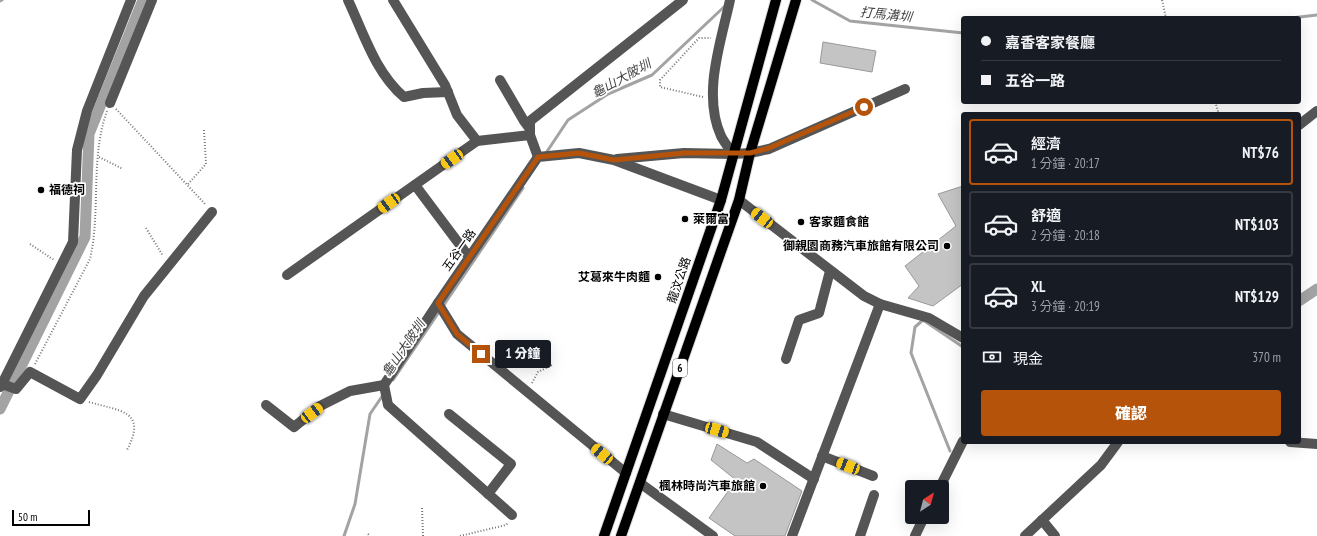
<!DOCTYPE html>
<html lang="zh-TW">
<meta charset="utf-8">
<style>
:root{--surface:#171b24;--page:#20242c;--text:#f1f3f6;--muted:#9ea1a6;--line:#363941;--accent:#b45309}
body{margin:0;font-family:"PT Sans Narrow","Noto Sans TC",sans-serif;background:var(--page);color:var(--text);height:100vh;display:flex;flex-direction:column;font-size:15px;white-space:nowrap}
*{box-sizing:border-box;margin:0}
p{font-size:13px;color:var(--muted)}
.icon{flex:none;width:22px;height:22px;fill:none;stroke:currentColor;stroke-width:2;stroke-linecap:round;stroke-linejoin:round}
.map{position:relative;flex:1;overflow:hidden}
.drawer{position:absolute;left:961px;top:112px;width:340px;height:332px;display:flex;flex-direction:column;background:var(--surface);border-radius:4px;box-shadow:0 4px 16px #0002}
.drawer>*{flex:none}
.banner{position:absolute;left:961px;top:16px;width:340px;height:88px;border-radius:4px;box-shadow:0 4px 16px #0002;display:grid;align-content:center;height:88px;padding:0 20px;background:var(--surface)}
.needle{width:26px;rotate:36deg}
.buttons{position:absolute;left:905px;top:480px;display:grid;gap:8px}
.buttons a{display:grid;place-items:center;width:44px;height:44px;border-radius:4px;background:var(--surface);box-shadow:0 4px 16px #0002;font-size:20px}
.scale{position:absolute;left:12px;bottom:10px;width:78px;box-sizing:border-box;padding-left:4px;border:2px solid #000;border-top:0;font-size:11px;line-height:14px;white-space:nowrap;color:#000;-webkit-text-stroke:3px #fff;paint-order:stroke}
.end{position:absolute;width:18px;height:18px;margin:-9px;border:5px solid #b45309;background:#fff;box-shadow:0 0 0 2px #fff}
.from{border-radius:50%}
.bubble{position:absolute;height:28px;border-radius:4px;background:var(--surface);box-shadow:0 4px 16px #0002;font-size:13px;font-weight:800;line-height:28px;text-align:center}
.car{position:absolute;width:12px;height:24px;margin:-12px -6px;border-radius:5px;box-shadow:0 0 3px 1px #0007;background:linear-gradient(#f5c518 24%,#345 0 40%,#f5c518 0 76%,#345 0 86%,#f5c518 0)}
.banner b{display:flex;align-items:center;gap:14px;height:38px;font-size:15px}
.banner b+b{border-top:1px solid var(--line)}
.banner i{width:10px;height:10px;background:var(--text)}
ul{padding:7px 0 0;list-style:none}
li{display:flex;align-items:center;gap:12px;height:66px;margin:0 8px 6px;padding:0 12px;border:2px solid var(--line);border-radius:4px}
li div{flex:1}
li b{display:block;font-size:15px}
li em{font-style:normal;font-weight:800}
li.current{border-color:var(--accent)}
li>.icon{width:36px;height:36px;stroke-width:1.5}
.pay{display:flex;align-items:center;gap:10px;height:44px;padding:0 20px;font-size:15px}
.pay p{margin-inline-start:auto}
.action{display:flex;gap:8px;margin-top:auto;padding:8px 20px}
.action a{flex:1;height:46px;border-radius:4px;background:var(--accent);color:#fff;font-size:16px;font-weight:800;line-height:46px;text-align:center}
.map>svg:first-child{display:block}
</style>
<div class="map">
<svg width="1317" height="536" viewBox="0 0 1317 536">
<rect width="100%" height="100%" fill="#fff"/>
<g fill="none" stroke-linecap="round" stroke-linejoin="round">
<g stroke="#a3a3a3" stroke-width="3">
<path d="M812 0 850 21 963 33"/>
<path d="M0 1 2 0"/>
<path d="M1291 18 1317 15"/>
<path d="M546 153 568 120 608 94 652 75 726 5"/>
<path d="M393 380 523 188"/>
<path d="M950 451 911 353 915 327 923 320 963 347"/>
<path d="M344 536 355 504 370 414 383 395"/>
</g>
<g stroke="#a3a3a3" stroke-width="11">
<path d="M1299 301 1317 289"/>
<path d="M0 409 85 237 89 134 143 0"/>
</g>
</g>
<g fill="#c4c4c4" stroke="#999">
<path d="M823 42 876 51 872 72 820 63Z"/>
<path d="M963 186V284L933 306 908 298 919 286 905 266 956 226 938 194Z"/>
<path d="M717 444 747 463 754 459 802 491 785 536H735L709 518 736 480 711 460Z"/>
</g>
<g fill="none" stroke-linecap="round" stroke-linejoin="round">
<g stroke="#dbdbdb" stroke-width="12">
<g id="major">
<path d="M604 536 721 200 776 0"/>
<path d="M621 536 739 200 750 153 796 0"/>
</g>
</g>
<g stroke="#777" stroke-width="2" stroke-dasharray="1 2" stroke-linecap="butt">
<path d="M1162 0 1166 18"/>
<path d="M703 97 660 87V80L699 38H711"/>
<path d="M1215 102 1219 114"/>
<path d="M116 109 206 205"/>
<path d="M99 157 123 169"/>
<path d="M188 184 206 164 204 130"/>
<path d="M50 189 66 192"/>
<path d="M146 228 163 256"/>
<path d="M30 244 54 260"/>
<path d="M35 364 90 259C101 211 90 158 107 111"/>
<path d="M532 383 538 372 552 365"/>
<path d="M89 402C119 411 148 410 127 450"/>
<path d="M422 508 423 536"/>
<path d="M368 534 370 536"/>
<path d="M460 536 506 525 508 523"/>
</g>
<g stroke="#555" stroke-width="10">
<path d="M348 0C364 34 375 72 404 97L423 93 448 92"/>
<path d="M393 0 445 85 457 115 477 141"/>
<path d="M730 0C721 42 702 94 721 136 724 142 729 148 733 154L750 153 769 149 905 89"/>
<path d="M500 80 524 121 530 129"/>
<path d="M110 103 152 0"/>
<path d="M1299 125 1317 111"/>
<path d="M530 135V121L683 0"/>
<path d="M617 159 684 153 733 154"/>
<path d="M415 185 469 257"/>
<path d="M739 200 864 296 880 304 929 318 963 338"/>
<path d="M287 275 477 141 530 135 538 157"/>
<path d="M438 303 384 385 388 405 512 515"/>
<path d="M786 359 799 320 819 313 830 271"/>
<path d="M2 384 73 242 77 150 87 111 131 0"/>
<path d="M0 387 2 384 16 389 30 372 80 399 97 375 144 296 212 212"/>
<path d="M266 405 294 427 320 406 350 391 384 385"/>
<path d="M449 414 511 464 488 494"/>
<path d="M663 414 757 442 814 479"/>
<path d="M1290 442 1317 444"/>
<path d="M822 456 873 476"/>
<path d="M626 473 457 334 438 303 538 157 579 153 614 160 721 200"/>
<path d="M640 483 713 536"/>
<path d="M940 487 963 441"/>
<path d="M1042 520 1055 536"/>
<path d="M792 536 880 304"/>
<path d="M860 536 874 495"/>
<path d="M915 536 924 517"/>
<path d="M1025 536 1101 465 1118 442"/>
</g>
<use href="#major" stroke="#000" stroke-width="10"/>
</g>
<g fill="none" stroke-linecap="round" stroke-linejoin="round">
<path stroke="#b45309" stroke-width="5" d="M481 354 457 334 438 303 538 157 579 153 614 160 684 153H750L769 148 864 107"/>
</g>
<g fill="#000" stroke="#fff" stroke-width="1.5">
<circle cx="41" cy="190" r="4"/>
<circle cx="685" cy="219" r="4"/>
<circle cx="801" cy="222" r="4"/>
<circle cx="947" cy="246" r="4"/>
<circle cx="658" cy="277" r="4"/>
<circle cx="763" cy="486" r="4"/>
</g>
<g text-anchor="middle" stroke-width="3.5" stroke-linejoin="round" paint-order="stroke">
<rect fill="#fff" stroke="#4c4c4c" stroke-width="1" x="673" y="359" width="14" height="18" rx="3"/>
<g font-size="11" font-weight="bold" fill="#000">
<text x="680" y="372">6</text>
</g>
<g font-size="12" font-weight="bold" fill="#000" stroke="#fff" text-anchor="start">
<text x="49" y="194">福德祠</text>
<text x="693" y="223">萊爾富</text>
<text x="809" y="226">客家麵食館</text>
<text x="939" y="250" text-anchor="end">御親園商務汽車旅館有限公司</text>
<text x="650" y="281" text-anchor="end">艾葛來牛肉麵</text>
<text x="755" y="490" text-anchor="end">楓林時尚汽車旅館</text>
</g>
<g font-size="12" fill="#000" stroke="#fff">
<text transform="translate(459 250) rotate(-55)" y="4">五谷一路</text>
<text transform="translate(679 280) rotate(-71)" y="4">龍汶公路</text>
</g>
<g font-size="13" font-style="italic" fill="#444" stroke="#fff">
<text transform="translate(886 14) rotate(6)" y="5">打馬溝圳</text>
<text transform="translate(621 78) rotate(-29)" y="5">龜山大陂圳</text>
<text transform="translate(403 348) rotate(-56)" y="5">龜山大陂圳</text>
</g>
</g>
</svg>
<div class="buttons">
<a><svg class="needle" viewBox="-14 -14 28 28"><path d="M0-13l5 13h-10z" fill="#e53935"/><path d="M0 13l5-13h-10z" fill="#9ea1a6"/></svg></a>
</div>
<div class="scale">50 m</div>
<i class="end from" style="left:864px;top:107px"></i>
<i class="end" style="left:481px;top:354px"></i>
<div class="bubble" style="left:495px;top:340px;width:56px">1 分鐘</div>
<i class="car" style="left:452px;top:159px;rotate:235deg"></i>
<i class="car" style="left:389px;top:203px;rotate:235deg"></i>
<i class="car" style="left:762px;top:218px;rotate:308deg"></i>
<i class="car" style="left:312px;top:413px;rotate:53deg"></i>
<i class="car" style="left:717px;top:430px;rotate:106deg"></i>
<i class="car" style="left:602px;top:454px;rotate:309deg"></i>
<i class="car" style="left:848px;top:466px;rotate:291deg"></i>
<div class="banner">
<b><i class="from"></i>嘉香客家餐廳</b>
<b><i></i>五谷一路</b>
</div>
<section class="drawer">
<ul>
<li class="current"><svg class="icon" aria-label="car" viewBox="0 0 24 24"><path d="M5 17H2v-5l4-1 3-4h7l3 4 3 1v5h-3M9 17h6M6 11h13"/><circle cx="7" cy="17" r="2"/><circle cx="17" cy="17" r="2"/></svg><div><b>經濟</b><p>1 分鐘 · 20:17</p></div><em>NT$76</em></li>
<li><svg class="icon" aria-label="car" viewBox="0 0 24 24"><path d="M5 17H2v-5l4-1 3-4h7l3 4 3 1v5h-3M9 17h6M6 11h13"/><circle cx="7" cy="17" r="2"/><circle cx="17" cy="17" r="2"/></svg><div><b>舒適</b><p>2 分鐘 · 20:18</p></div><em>NT$103</em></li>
<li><svg class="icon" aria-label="car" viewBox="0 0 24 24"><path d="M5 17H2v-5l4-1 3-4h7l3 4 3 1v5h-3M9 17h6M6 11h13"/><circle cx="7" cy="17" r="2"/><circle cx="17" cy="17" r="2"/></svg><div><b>XL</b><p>3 分鐘 · 20:19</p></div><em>NT$129</em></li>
</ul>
<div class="pay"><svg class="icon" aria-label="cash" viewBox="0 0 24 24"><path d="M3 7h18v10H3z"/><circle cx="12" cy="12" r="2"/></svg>現金<p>370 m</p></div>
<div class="action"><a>確認</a></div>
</section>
</div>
